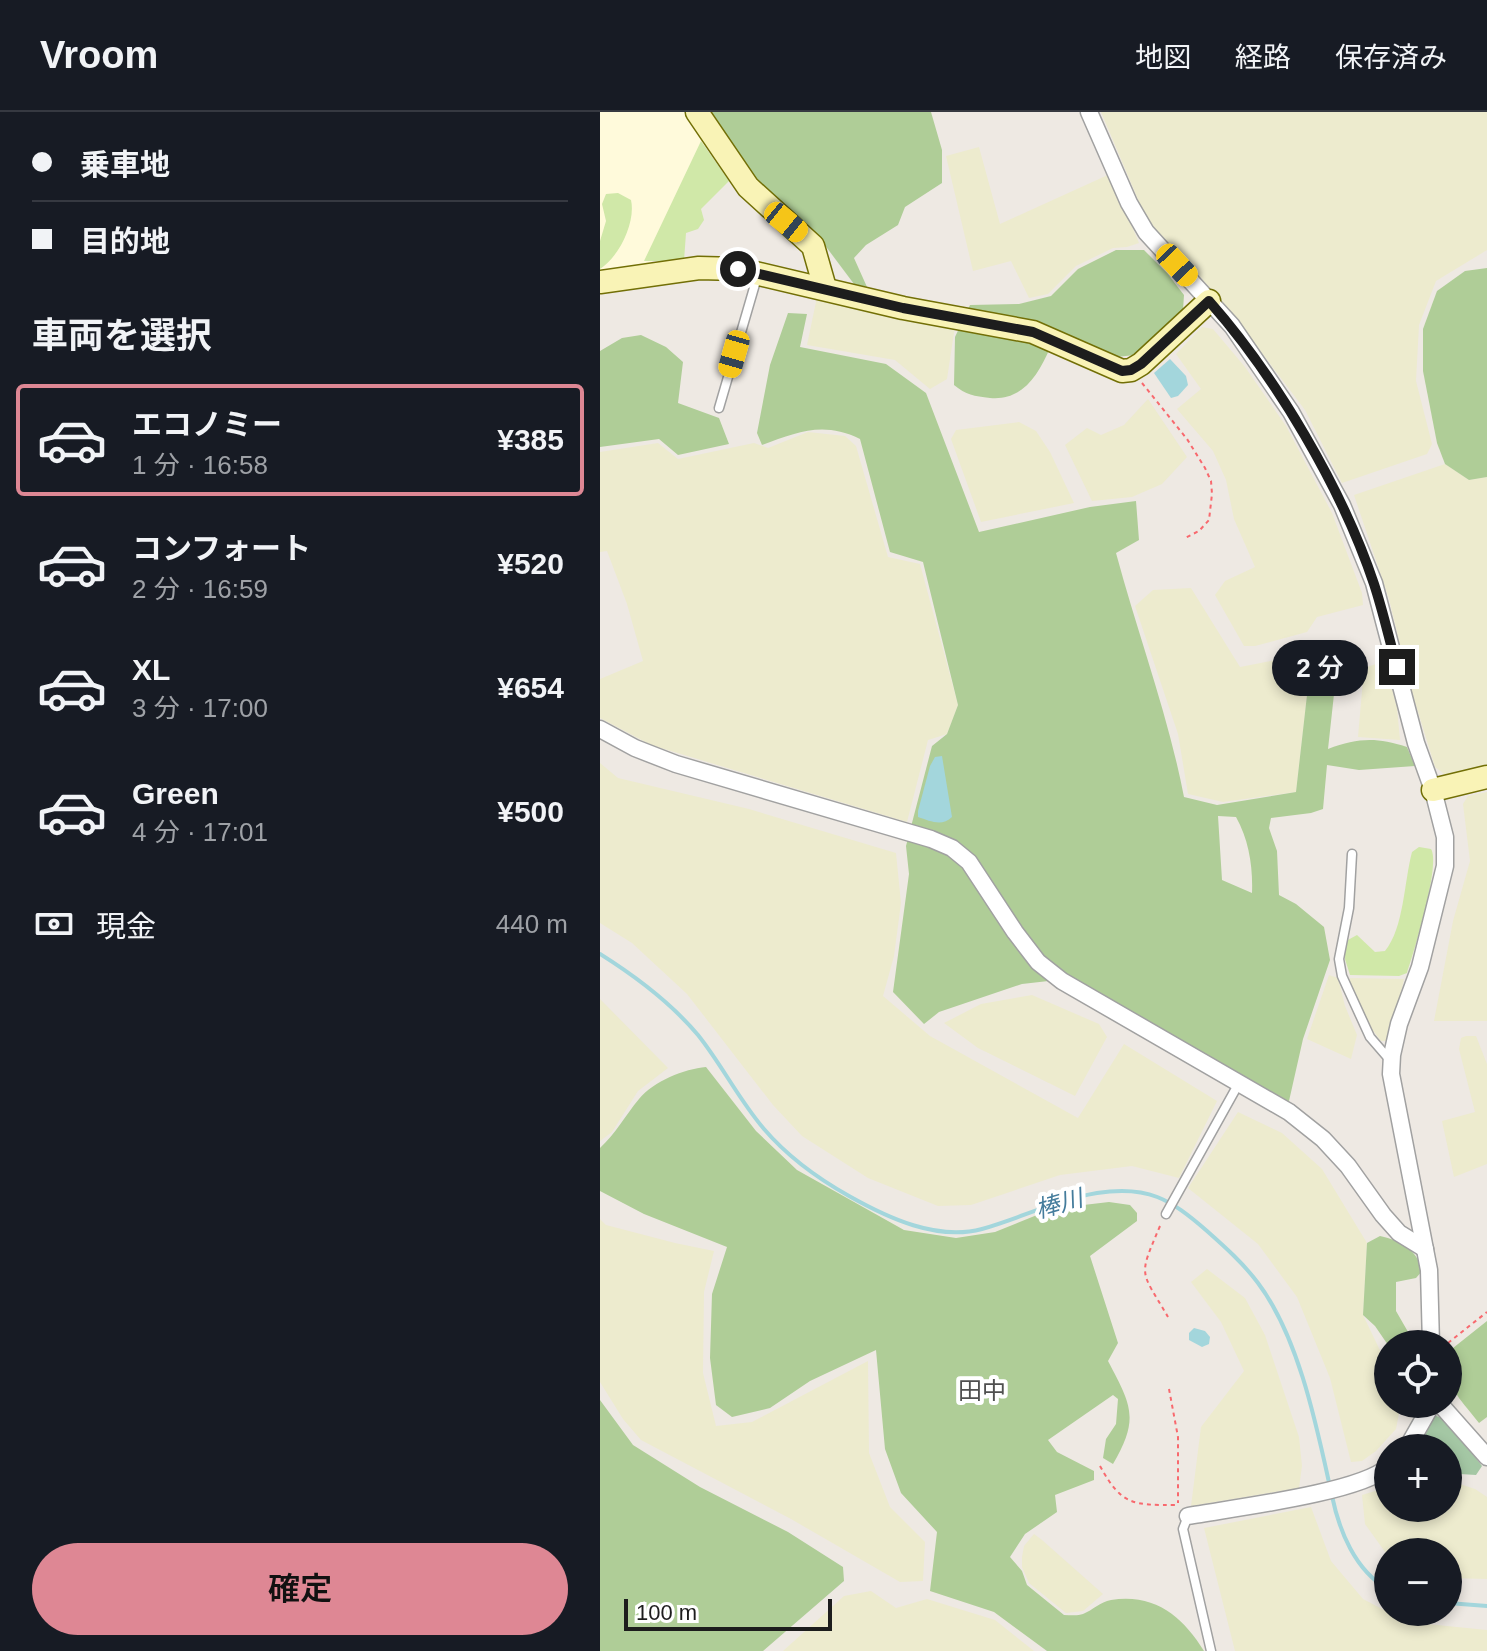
<!DOCTYPE html>
<html lang="ja">
<meta charset="utf-8">
<style>
:root{--surface:#171b24;--page:#242831;--text:#f1f3f6;--muted:#9ea1a6;--line:#363941;--accent:#de8794}
body{margin:0;font-family:Arial,"Noto Sans JP",sans-serif;background:var(--page);color:var(--text);height:100vh;display:flex;flex-direction:column;font-size:30px;white-space:nowrap}
*{box-sizing:border-box;margin:0}
p{font-size:26px;color:var(--muted)}
.icon{flex:none;width:44px;height:44px;fill:none;stroke:currentColor;stroke-width:2;stroke-linecap:round;stroke-linejoin:round}
.map{position:relative;flex:1;overflow:hidden}
.panel{display:flex;flex-direction:column;background:var(--surface);width:600px}
.panel>*{flex:none}
.banner{display:grid;align-content:center;height:176px;padding:0 32px;background:var(--surface)}
.buttons{position:absolute;left:774px;top:1218px;display:grid;gap:16px}
.buttons a{display:grid;place-items:center;width:88px;height:88px;border-radius:50%;background:var(--surface);box-shadow:0 4px 12px #0003;font-size:40px}
.scale{position:absolute;left:24px;bottom:20px;width:208px;box-sizing:border-box;padding-left:8px;border:4px solid #1d1d1d;border-top:0;font-size:22px;line-height:28px;white-space:nowrap;color:#1d1d1d;-webkit-text-stroke:6px #fff;paint-order:stroke}
.end{position:absolute;width:36px;height:36px;margin:-18px;border:10px solid #1d1d1d;background:#fff;box-shadow:0 0 0 4px #fff}
.from{border-radius:50%}
.bubble{position:absolute;height:56px;border-radius:28px;background:var(--surface);box-shadow:0 4px 12px #0003;font-size:26px;font-weight:600;line-height:56px;text-align:center}
.car{position:absolute;width:24px;height:48px;margin:-24px -12px;border-radius:10px;box-shadow:0 0 6px 2px #0007;background:linear-gradient(#f5c518 24%,#345 0 40%,#f5c518 0 76%,#345 0 86%,#f5c518 0)}
.banner b{display:flex;align-items:center;gap:28px;height:76px;font-size:30px}
.banner b+b{border-top:2px solid var(--line)}
.banner i{width:20px;height:20px;background:var(--text)}
ul{padding:0;list-style:none}
li{display:flex;align-items:center;gap:24px;height:112px;margin:0 16px 12px;padding:0 16px;border:4px solid transparent;border-radius:8px}
li div{flex:1}
li b{display:block;font-size:30px}
li em{font-style:normal;font-weight:600}
li.active{border-color:var(--accent)}
li>.icon{width:72px;height:72px;stroke-width:1.5}
h2{padding:0 32px;font-size:36px;line-height:96px}
.pay{display:flex;align-items:center;gap:20px;height:88px;padding:0 32px;font-size:30px}
.pay p{margin-inline-start:auto}
.cta{display:flex;gap:16px;margin-top:auto;padding:16px 32px}
.cta a{flex:1;height:92px;border-radius:48px;background:var(--accent);color:#111;font-size:32px;font-weight:600;line-height:92px;text-align:center}
header{display:flex;align-items:center;gap:48px;box-sizing:border-box;height:112px;padding:0 40px;background:var(--surface);border-bottom:2px solid var(--line)}
header strong{font-size:38px}
nav{display:flex;gap:44px;margin-inline-start:auto;font-size:28px}
main{display:flex;flex:1;min-height:0}
.map>svg:first-child{display:block}
</style>
<header>
<strong>Vroom</strong>
<nav><a>地図</a><a>経路</a><a>保存済み</a></nav>
</header>
<main>
<section class="panel">
<div class="banner">
<b><i class="from"></i>乗車地</b>
<b><i></i>目的地</b>
</div>
<h2>車両を選択</h2>
<ul>
<li class="active"><svg class="icon" aria-label="car" viewBox="0 0 24 24"><path d="M5 17H2v-5l4-1 3-4h7l3 4 3 1v5h-3M9 17h6M6 11h13"/><circle cx="7" cy="17" r="2"/><circle cx="17" cy="17" r="2"/></svg><div><b>エコノミー</b><p>1 分 · 16:58</p></div><em>¥385</em></li>
<li><svg class="icon" aria-label="car" viewBox="0 0 24 24"><path d="M5 17H2v-5l4-1 3-4h7l3 4 3 1v5h-3M9 17h6M6 11h13"/><circle cx="7" cy="17" r="2"/><circle cx="17" cy="17" r="2"/></svg><div><b>コンフォート</b><p>2 分 · 16:59</p></div><em>¥520</em></li>
<li><svg class="icon" aria-label="car" viewBox="0 0 24 24"><path d="M5 17H2v-5l4-1 3-4h7l3 4 3 1v5h-3M9 17h6M6 11h13"/><circle cx="7" cy="17" r="2"/><circle cx="17" cy="17" r="2"/></svg><div><b>XL</b><p>3 分 · 17:00</p></div><em>¥654</em></li>
<li><svg class="icon" aria-label="car" viewBox="0 0 24 24"><path d="M5 17H2v-5l4-1 3-4h7l3 4 3 1v5h-3M9 17h6M6 11h13"/><circle cx="7" cy="17" r="2"/><circle cx="17" cy="17" r="2"/></svg><div><b>Green</b><p>4 分 · 17:01</p></div><em>¥500</em></li>
</ul>
<div class="pay"><svg class="icon" aria-label="cash" viewBox="0 0 24 24"><path d="M3 7h18v10H3z"/><circle cx="12" cy="12" r="2"/></svg>現金<p>440 m</p></div>
<div class="cta"><a>確定</a></div>
</section>
<div class="map">
<svg width="887" height="1539" viewBox="0 0 887 1539">
<rect width="100%" height="100%" fill="#eee9e3"/>
<path fill="#fffadb" d="M0 0H84L105 33 49 156 0 161Z"/>
<g fill="#edebce">
<path d="M501 0H887V138L836 169 819 213 816 269 832 332 827 342 742 371 705 298 643 216 593 156 555 117 542 97Z"/>
<path d="M379 35 400 112 510 62 539 131 527 135 513 136 476 154 448 182 429 186 411 149 373 159 346 44Z"/>
<path d="M217 185 355 214 347 267 330 277 295 248 207 233Z"/>
<path d="M602 215 613 217 645 255 686 314 732 401 762 481 763 493 717 505 707 520 655 534H644L615 483 625 469 655 455 634 407 626 368 613 339 577 297 601 277 576 242Z"/>
<path d="M548 287 587 345 562 372 532 385 492 389 465 333 487 316 501 323 524 313Z"/>
<path d="M419 310 436 319 450 340 474 391 381 410 351 327 356 318Z"/>
<path d="M208 320 245 324 256 334 288 445 320 452 358 593 347 622 328 628 307 710 51 633 0 606V567L43 549 27 492 7 439 0 440V340L58 331 78 347 154 331 168 336Z"/>
<path d="M845 352 869 368 887 365V653L847 664 835 655 810 574 789 487 754 383Z"/>
<path d="M591 476 640 555 706 542 725 543 732 571 707 583 696 680 623 690 588 682 578 622 535 494 553 478Z"/>
<path d="M785 549 797 596 800 628 758 625 764 556Z"/>
<path d="M0 651 18 666 149 697 296 741 301 791 294 844 283 884 330 924 478 1006 524 932 617 989 579 1066 532 1054 460 1063 371 1093 338 1094 268 1066 202 1024 173 993 87 882 32 831 0 811Z"/>
<path d="M887 680V909H834L853 809 870 749 863 692 868 684Z"/>
<path d="M729 863 738 866 745 894 757 923 751 947 707 927Z"/>
<path d="M750 866 804 867 790 929H781L765 908 749 870Z"/>
<path d="M432 883 499 912 507 925 475 984 378 936 344 911 381 892Z"/>
<path d="M0 887 68 956 38 979 12 1020 0 1029Z"/>
<path d="M866 924H876L887 952V1052L854 1065 842 1009 875 1000 859 937 861 926Z"/>
<path d="M638 1000 682 1021 722 1057 767 1131 763 1203 788 1255V1292H800V1296L796 1317 776 1339 762 1349 751 1350 730 1266 697 1185 658 1132 588 1076Z"/>
<path d="M0 1107 6 1113 75 1131 114 1139 104 1180 103 1261 116 1314 152 1310 268 1249 269 1341 290 1395 325 1430 323 1469 300 1470 191 1407 41 1328 23 1307 0 1270Z"/>
<path d="M607 1157 645 1186 665 1223 699 1325 702 1354 699 1376 591 1394 601 1315 644 1259 621 1210 591 1170Z"/>
<path d="M848 1368 875 1377 887 1385V1467L848 1466V1440H788V1444L765 1412 762 1383 788 1375V1396H848Z"/>
<path d="M711 1395 731 1449 763 1487 807 1510 887 1518V1539H635L604 1416Z"/>
<path d="M434 1422 442 1428 503 1482 483 1499 466 1501 429 1471 422 1455V1445L424 1434Z"/>
<path d="M271 1479 296 1496 327 1487 395 1508 434 1539H183L244 1484Z"/>
</g>
<g fill="#d0e8a8">
<path d="M101 29 129 69 101 97 104 108 98 117 86 121 84 149H44Z"/>
<path d="M18 81 31 88C36 110 19 145 0 157V129L6 109 2 92 6 82Z"/>
<path d="M819 735 831 737C841 752 814 840 807 861L799 864 750 863 744 844 746 829 757 823 775 840 785 839C804 816 804 770 812 740Z"/>
</g>
<g fill="#afcd97" fill-rule="evenodd">
<path d="M109 0H331L342 38V71L305 95 298 113 266 133 254 146 267 175 254 172 221 128 175 90 138 48Z"/>
<path d="M516 138H544L567 161 584 183 583 198 564 221 535 243 507 246 450 236C438 263 423 289 390 286 374 284 366 283 354 273L355 225 370 193 419 192 451 184 478 157Z"/>
<path d="M887 156V365L869 368 845 352 837 331 823 259V217L837 179 865 159Z"/>
<path d="M188 201 207 202 200 235 286 252 326 281 379 420 490 395 536 389 539 428 516 441C538 523 568 602 584 685L617 693 696 680 707 583 732 571 735 573 728 637C758 626 776 625 807 635L815 654 759 658 727 653 723 697 711 701 671 706 669 716 677 739 679 783 696 792 724 815 730 848 703 927 689 989 677 987 466 867 422 872 339 900 324 912 293 880 309 762 306 734 332 634 347 622 358 593 323 450 290 440 260 327C223 309 198 320 162 333L157 321 170 253ZM618 704 636 705C649 728 653 755 652 781L622 768Z"/>
<path d="M41 223 66 235 83 250 78 291 119 306 129 332 78 343 59 327 0 335V239L22 226Z"/>
<path d="M106 955 156 1019 197 1058 304 1118 356 1126 395 1120 437 1103 475 1094 509 1090 530 1093 537 1101V1109L490 1144 518 1231 508 1249C531 1293 540 1306 513 1352L503 1346 506 1327 516 1312 518 1287 513 1283 448 1328 457 1340 494 1359V1368L455 1383 457 1400 425 1422 410 1445 422 1459 427 1473 464 1503C470 1503 478 1504 483 1502 493 1498 500 1490 511 1488 555 1481 583 1505 604 1539H447L394 1500 330 1479 337 1420 301 1381 285 1337 276 1238 210 1269 170 1296 132 1305 116 1293 110 1246 112 1182 127 1135 44 1102 0 1079V1036C16 1021 25 1004 39 987 54 969 84 957 106 955Z"/>
<path d="M780 1124C802 1129 815 1137 823 1158L816 1166 796 1170V1199L815 1232 788 1233 775 1214 763 1203 767 1131Z"/>
<path d="M887 1209V1305L879 1311C856 1281 848 1280 848 1240Z"/>
<path d="M0 1288 33 1333 100 1375 188 1420 243 1455 244 1469 163 1539H0Z"/>
</g>
<path fill="#a4c7a4" d="M835 1303 848 1310 882 1354 876 1363 860 1362 848 1356V1336H819Z"/>
<g fill="#a3d6dc">
<path d="M570 247 586 264 588 273 578 284 571 286 554 261Z"/>
<path d="M342 644 352 705C342 715 330 709 318 705V699L330 654 335 645Z"/>
<path d="M594 1216 605 1219 610 1225 609 1232 602 1235 589 1228V1221Z"/>
</g>
<g fill="none" stroke-linecap="round" stroke-linejoin="round">
<g stroke="#a3d6dc" stroke-width="4">
<path d="M0 842C35 864 71 891 98 923 122 953 139 988 164 1017 188 1045 217 1066 249 1084 288 1106 337 1129 382 1117 421 1106 456 1088 497 1081 548 1073 570 1087 607 1119 625 1135 643 1151 658 1171 698 1224 716 1311 730 1375"/>
<path d="M732 1384C739 1418 755 1459 788 1477"/>
<path d="M848 1491 887 1494"/>
</g>
<g stroke="#a1a1a1" stroke-width="11">
<g id="lane">
<path d="M119 296 158 162"/>
<path d="M752 742 749 796 739 847 742 864 770 925 789 947"/>
<path d="M566 1102 639 971"/>
<path d="M588 1404 583 1417 611 1539"/>
</g>
</g>
<g stroke="#a1a1a1" stroke-width="19">
<g id="street">
<path d="M489 0 529 91 546 120 632 214 691 300 742 393 774 471 816 631 833 678 845 725V754L820 855 799 912 792 943 791 962 829 1158 831 1232"/>
<path d="M0 617 35 636 76 652 331 727 352 736 369 750 415 820 438 850 462 869 689 1000 723 1027 748 1054 783 1103 799 1121 825 1137"/>
<path d="M840 1292 887 1345"/>
<path d="M807 1336 832 1292"/>
<path d="M588 1404C632 1396 759 1381 788 1355"/>
</g>
</g>
<g stroke="#726f06" stroke-width="25">
<g id="secondary">
<path d="M97 0 148 75 213 134 225 176"/>
<path d="M0 170 99 156 138 157 303 196 433 220 522 259 531 258 541 252 609 189"/>
<path d="M833 678 887 665"/>
</g>
</g>
<g stroke="#f8696e" stroke-width="2" stroke-dasharray="4 4" stroke-linecap="butt">
<path d="M542 271 587 327 605 356 611 369 612 382 609 408 599 419 585 426"/>
<path d="M560 1114C538 1166 540 1157 568 1205"/>
<path d="M848 1231 887 1200"/>
<path d="M569 1277 578 1325V1391"/>
<path d="M500 1354C522 1394 533 1393 577 1393"/>
</g>
<use href="#lane" stroke="#fff" stroke-width="8"/>
<use href="#street" stroke="#fff" stroke-width="16"/>
<use href="#secondary" stroke="#f9f3b6" stroke-width="22"/>
</g>
<g fill="none" stroke-linecap="round" stroke-linejoin="round">
<path stroke="#1d1d1d" stroke-width="10" d="M138 157 303 196 433 220 522 259 531 258 541 252 609 189C676 265 742 376 774 472 783 499 789 527 797 555"/>
</g>
<g text-anchor="middle" stroke-width="8" stroke-linejoin="round" paint-order="stroke">
<g font-size="24" font-style="italic" fill="#447c9c" stroke="#fff">
<text transform="translate(459 1092) rotate(-16)" y="8">棒川</text>
</g>
<g font-size="24" fill="#505050" stroke="#fff">
<text x="382" y="1287">田中</text>
</g>
</g>
</svg>
<div class="buttons">
<a><svg class="icon" aria-label="locate" viewBox="0 0 24 24"><circle cx="12" cy="12" r="6"/><path d="M12 2v4M12 18v4M2 12h4M18 12h4"/></svg></a>
<a>+</a>
<a>−</a>
</div>
<div class="scale">100 m</div>
<i class="end from" style="left:138px;top:157px"></i>
<i class="end" style="left:797px;top:555px"></i>
<div class="bubble" style="left:672px;top:528px;width:96px">2 分</div>
<i class="car" style="left:186px;top:110px;rotate:129deg"></i>
<i class="car" style="left:577px;top:153px;rotate:137deg"></i>
<i class="car" style="left:134px;top:242px;rotate:196deg"></i>
</div>
</main>
